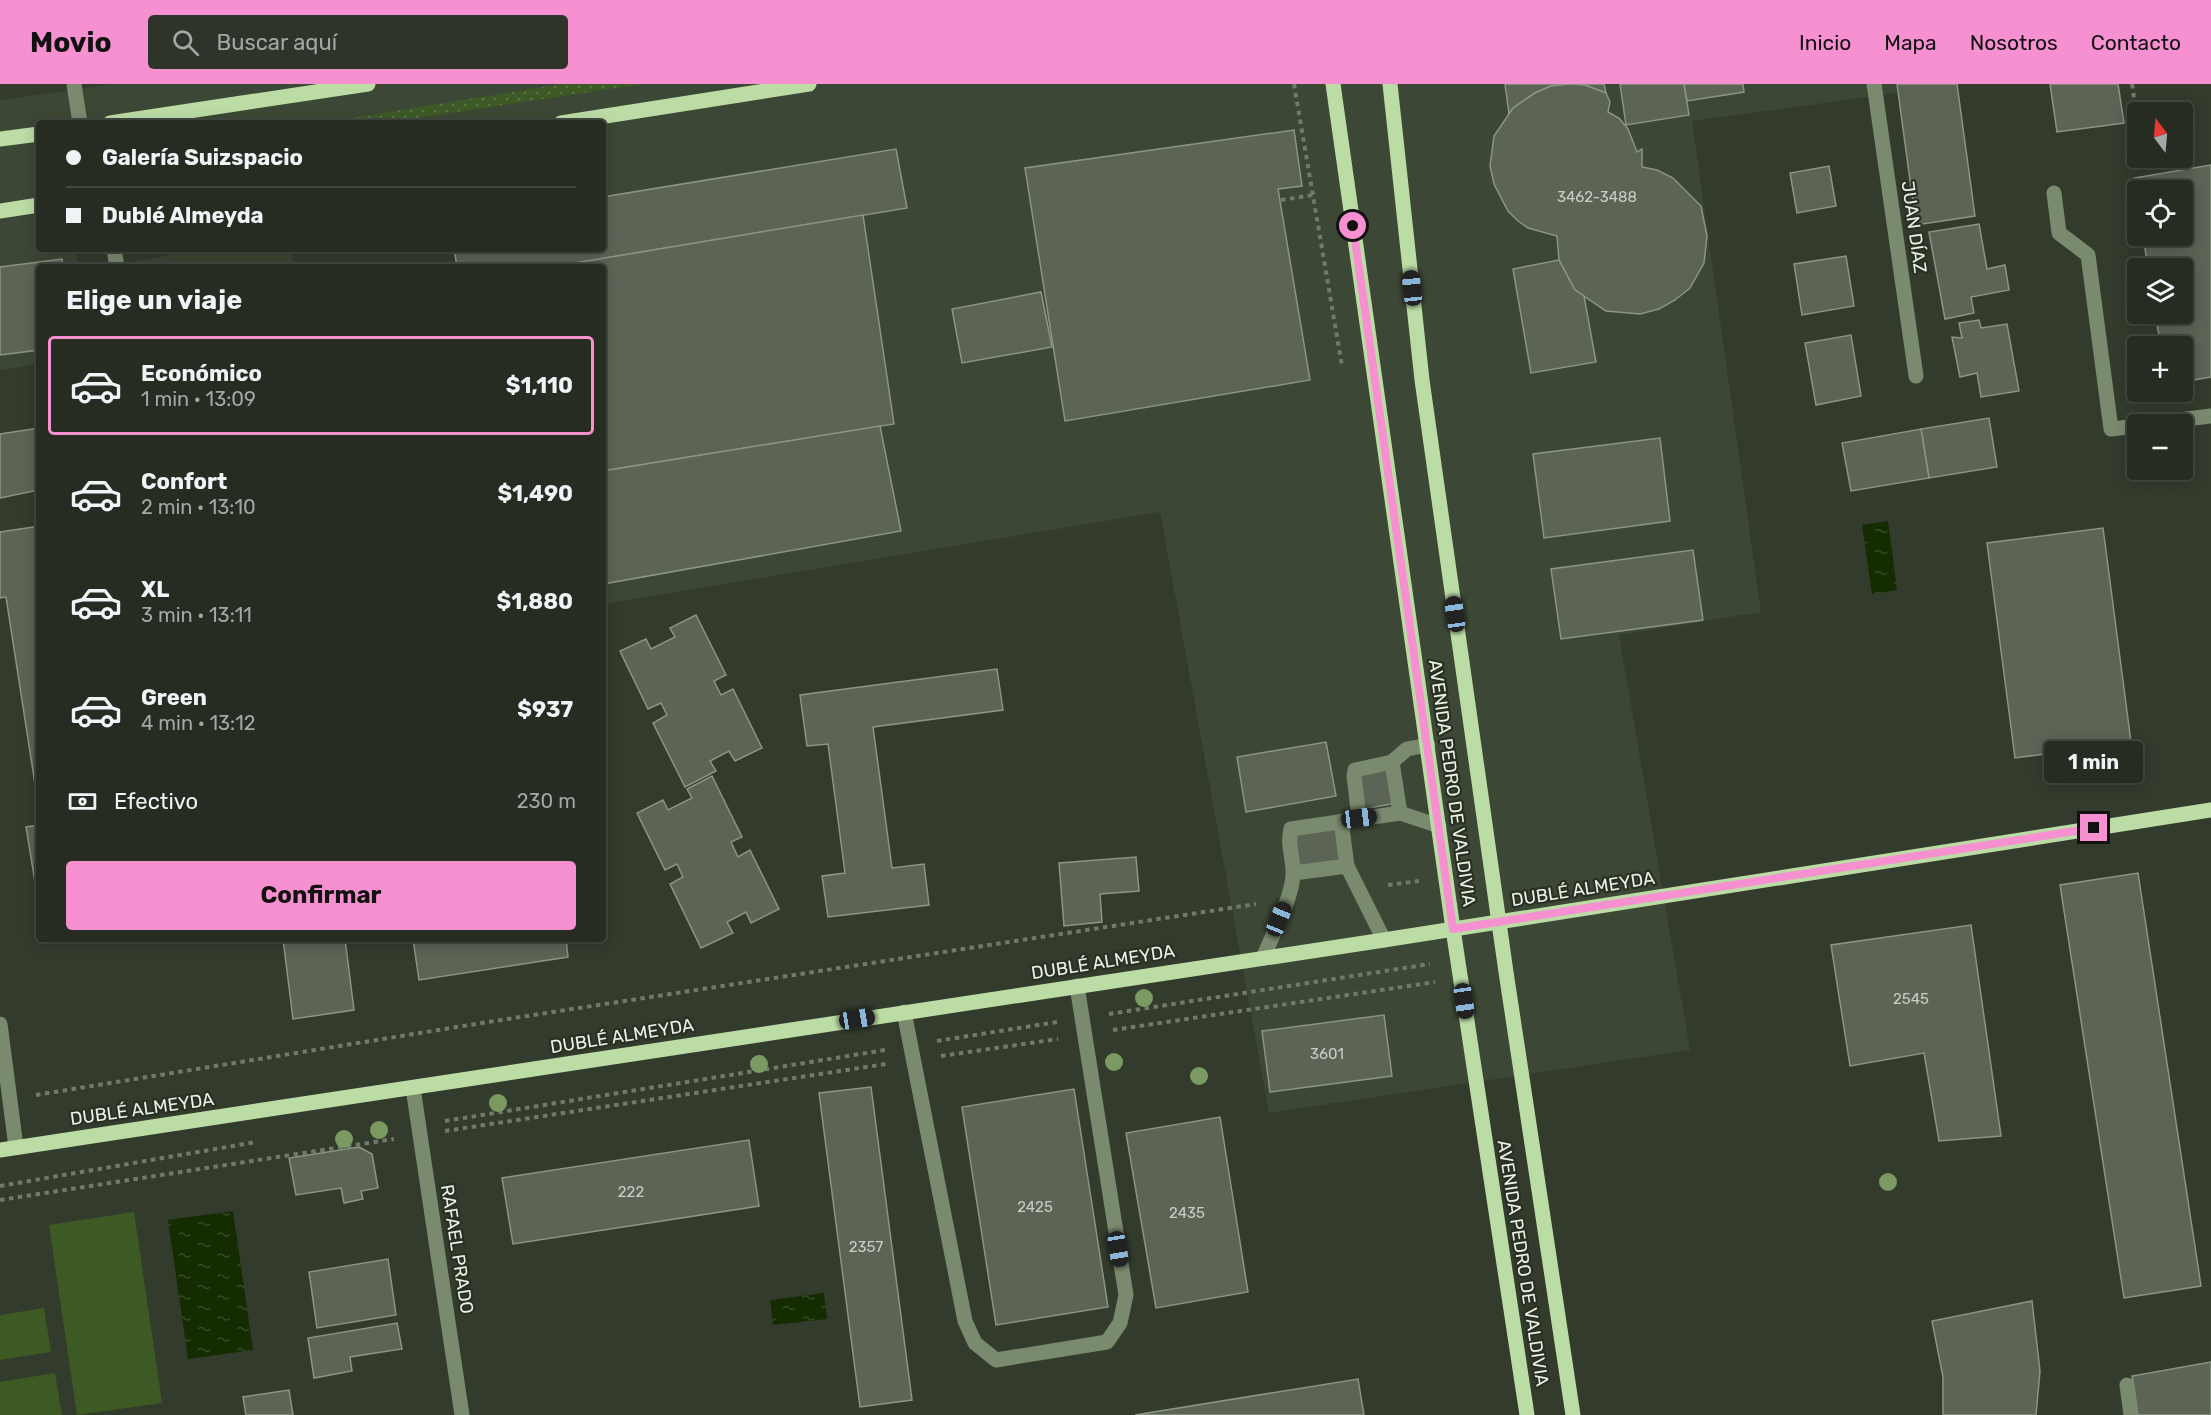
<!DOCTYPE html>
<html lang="es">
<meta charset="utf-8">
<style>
:root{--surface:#262c22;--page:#2e342a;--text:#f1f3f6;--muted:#a4a7a5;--line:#424840;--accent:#f690d0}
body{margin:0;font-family:Rubik,sans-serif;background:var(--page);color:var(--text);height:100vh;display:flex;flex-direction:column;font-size:22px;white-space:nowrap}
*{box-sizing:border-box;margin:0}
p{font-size:20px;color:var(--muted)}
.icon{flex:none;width:33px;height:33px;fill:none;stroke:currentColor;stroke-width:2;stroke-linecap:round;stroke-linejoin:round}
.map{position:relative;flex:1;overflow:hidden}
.drawer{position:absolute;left:36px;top:180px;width:570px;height:678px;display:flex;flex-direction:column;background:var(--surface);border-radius:6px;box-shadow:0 3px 15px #0003,0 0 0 2px var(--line)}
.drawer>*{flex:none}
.hud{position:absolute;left:36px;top:36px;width:570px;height:132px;border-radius:6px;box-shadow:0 3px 15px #0003,0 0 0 2px var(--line);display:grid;align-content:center;height:132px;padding:0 30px;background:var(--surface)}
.needle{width:39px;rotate:344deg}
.buttons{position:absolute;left:2127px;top:18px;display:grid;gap:12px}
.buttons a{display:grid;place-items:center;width:66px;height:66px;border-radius:6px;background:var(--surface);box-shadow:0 3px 15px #0003,0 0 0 2px var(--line);font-size:30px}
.end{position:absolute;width:27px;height:27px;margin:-14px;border:8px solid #f690d0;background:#111;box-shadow:0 0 0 3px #111}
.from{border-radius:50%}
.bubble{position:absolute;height:42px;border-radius:6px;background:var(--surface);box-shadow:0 3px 15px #0003,0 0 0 2px var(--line);font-size:20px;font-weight:700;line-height:42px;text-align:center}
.car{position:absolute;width:18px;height:36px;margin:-18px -9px;border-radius:8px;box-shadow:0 0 4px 2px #0007;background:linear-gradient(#222 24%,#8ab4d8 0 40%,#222 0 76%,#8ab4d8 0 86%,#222 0)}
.hud b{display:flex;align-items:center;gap:21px;height:57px;font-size:22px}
.hud b+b{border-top:2px solid var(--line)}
.hud i{width:15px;height:15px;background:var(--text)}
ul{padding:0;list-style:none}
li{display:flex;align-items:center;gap:18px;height:99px;margin:0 12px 9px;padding:0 18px;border:3px solid transparent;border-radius:6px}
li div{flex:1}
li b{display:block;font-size:22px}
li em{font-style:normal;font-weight:700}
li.on{border-color:var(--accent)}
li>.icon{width:54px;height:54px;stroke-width:1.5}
h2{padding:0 30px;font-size:27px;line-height:72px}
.pay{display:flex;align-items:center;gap:15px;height:66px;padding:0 30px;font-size:22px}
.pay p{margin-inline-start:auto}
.cta{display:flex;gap:12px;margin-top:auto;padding:12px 30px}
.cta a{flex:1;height:69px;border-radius:6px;background:var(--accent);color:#111;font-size:24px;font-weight:700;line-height:69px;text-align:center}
header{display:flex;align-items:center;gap:36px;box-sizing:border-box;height:84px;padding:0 30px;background:var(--accent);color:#111}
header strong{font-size:28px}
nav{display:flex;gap:33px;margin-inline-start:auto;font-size:21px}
.search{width:420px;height:54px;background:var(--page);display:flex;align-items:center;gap:15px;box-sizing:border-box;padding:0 21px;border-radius:6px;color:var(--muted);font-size:22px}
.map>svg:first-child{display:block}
</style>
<header>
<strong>Movio</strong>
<div class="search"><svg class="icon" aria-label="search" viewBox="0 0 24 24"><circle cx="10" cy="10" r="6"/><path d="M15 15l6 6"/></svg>Buscar aquí</div>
<nav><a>Inicio</a><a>Mapa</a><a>Nosotros</a><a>Contacto</a></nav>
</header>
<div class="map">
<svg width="2211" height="1331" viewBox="0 0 2211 1331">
<defs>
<pattern id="grass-dots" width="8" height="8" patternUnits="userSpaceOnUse" patternTransform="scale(1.5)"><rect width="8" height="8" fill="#3d5a25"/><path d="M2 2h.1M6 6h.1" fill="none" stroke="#597245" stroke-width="1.8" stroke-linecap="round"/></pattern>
<pattern id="water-ripples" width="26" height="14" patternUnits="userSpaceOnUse" patternTransform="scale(1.5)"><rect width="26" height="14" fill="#152c00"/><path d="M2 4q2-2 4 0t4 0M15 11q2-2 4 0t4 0" fill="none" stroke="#374b25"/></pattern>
</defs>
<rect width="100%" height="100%" fill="#333b2d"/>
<g fill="#3d4735">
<path d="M113 0H1965L1692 37 1761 528 1619 551 1690 966 1269 1029 1160 428 603 520V39H39V165H76L78 183H39V280L0 286V16Z"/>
<path d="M199 165H290L294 183H107Z"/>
</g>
<path fill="url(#grass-dots)" d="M562 0H643L384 39H321Z"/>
<g fill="#3d5a25">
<path d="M134 1128 162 1319 77 1331 49 1141Z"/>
<path d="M44 1224 51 1268 0 1276V1231Z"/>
<path d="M55 1289 62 1331H0V1298Z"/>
</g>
<g fill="url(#water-ripples)">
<path d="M1888 437 1897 506 1872 510 1862 441Z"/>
<path d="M233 1127 253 1266 188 1275 168 1136Z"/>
<path d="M824 1209 827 1235 773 1241 770 1216Z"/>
</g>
<g fill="#5b6455" stroke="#8b9584" stroke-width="1.5">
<path d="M1505 0H1604L1606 9 1585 1 1551 2 1535 9 1513 24 1509 30Z"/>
<path d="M1569 0 1585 1 1606 9 1610 18 1608 28 1619 34 1628 45 1637 68 1642 65V83L1657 86 1673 94 1701 122 1707 152 1704 179 1690 204 1675 216 1659 225 1640 230 1606 227 1575 206 1559 176 1557 152 1528 144 1518 137 1508 127 1494 100 1490 82 1494 52 1513 24 1535 9 1551 2Z"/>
<path d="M1620 0H1684L1689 31 1626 41Z"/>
<path d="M1684 0H1743L1744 8 1687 17Z"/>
<path d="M1897 0H1957L1975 132 1916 141Z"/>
<path d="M2050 0H2118L2124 39 2057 48Z"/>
<path d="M1294 46 1302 102 1278 105 1310 296 1065 337 1025 84Z"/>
<path d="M896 65 907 124 551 183H457L454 165H603V113Z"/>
<path d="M2211 81V293L2182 298V262H2161L2155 230H2182V184H2148L2143 152H2182V106H2138V117L2134 94Z"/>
<path d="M1829 82 1836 122 1797 129 1790 89Z"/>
<path d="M863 131 894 340 603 387V183H551Z"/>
<path d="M1979 140 1987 185 2005 181 2009 206 1971 213 1974 229 1945 235 1929 148Z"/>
<path d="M1846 172 1854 222 1802 231 1794 180Z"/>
<path d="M62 175 63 183H39V266L0 271V183Z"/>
<path d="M1559 176 1575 206 1584 212 1596 278 1531 289 1513 185Z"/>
<path d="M1041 208 1052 263 962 279 952 225Z"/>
<path d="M1979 236 1981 244 2007 240 2019 307 1981 313 1977 289 1960 293 1952 253 1962 254 1959 239Z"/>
<path d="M1851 251 1861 312 1816 321 1805 259Z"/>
<path d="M1989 334 1997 383 1929 394 1921 345Z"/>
<path d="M880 342 901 447 603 500V387Z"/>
<path d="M39 344V406L0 414V350Z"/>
<path d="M1921 345 1929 394 1851 407 1842 359Z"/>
<path d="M1660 354 1670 437 1544 454 1533 370Z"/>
<path d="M39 442V726L6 513 0 514V448Z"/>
<path d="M2103 444 2131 658 2015 674 1987 459Z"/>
<path d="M1693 466 1703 536 1561 555 1551 485Z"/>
<path d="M696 531 726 591 714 597 721 611 733 605 762 664 735 677 729 667 710 677 716 687 685 703 653 639 667 631 661 619 648 625 620 567 646 555 651 565 675 553 670 544Z"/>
<path d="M997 585 1003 626 873 643 892 784 924 780 929 821 828 833 822 792 845 789 828 660 807 662 800 611Z"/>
<path d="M1326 658 1336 712 1246 728 1237 673Z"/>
<path d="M1390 683 1397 719 1364 725 1358 688Z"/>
<path d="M712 692 742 753 731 758 738 773 750 766 779 825 751 839 746 828 727 838 733 849 701 864 670 800 683 793 677 780 665 786 637 729 663 716 668 726 692 714 687 705Z"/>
<path d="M39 741V797L35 798 26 743Z"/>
<path d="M1339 743 1344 780 1299 786 1294 749Z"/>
<path d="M1136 773 1139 807 1100 810 1102 838 1064 842 1059 779Z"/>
<path d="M2138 789 2201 1202 2124 1214 2060 801Z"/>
<path d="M1971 841 2001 1052 1939 1057 1924 969 1850 982 1831 861Z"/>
<path d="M283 855H345L354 926 293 935Z"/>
<path d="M413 855H566L568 873 419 896Z"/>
<path d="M1384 931 1392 992 1270 1008 1262 947Z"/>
<path d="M871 1003 912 1316 860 1323 819 1009Z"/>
<path d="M1074 1005 1108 1223 996 1241 962 1023Z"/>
<path d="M1220 1033 1248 1208 1156 1224 1126 1049Z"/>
<path d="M749 1056 759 1122 513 1160 502 1094Z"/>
<path d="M359 1063 372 1070 378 1104 361 1107 363 1115 344 1119 341 1104 296 1111 289 1074Z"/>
<path d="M388 1175 396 1231 317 1244 309 1188Z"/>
<path d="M2032 1217 2040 1287 2036 1331H1943V1293L1932 1237Z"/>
<path d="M397 1239 402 1265 350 1273 352 1287 314 1294 308 1254Z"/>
<path d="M2211 1278V1331H2138L2132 1292Z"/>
<path d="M1358 1295 1364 1331H1135Z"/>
<path d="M289 1306 293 1331H246L243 1313Z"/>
</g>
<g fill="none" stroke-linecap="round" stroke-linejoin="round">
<g stroke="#71796c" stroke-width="4" stroke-dasharray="4.5 4.5" stroke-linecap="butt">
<path d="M1294 0 1342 282"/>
<path d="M2132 0 2137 34"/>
<path d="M1281 116 1313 111"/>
<path d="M1388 801 1419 797"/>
<path d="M1109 930 1430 880"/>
<path d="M1113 946 1435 898"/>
<path d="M937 957 1057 938"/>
<path d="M941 972 1058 955"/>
<path d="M36 1011 488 938 1256 820"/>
<path d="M445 1037 885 966"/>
<path d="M445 1047 886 980"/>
<path d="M0 1102 256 1058"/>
<path d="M0 1116 394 1055"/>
</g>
<g stroke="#7a8a6f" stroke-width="15">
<path d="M74 0 80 39"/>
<path d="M1874 0 1916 292"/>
<path d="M2054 109 2059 149 2088 171 2111 345 2138 342"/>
<path d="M114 165 117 183"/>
<path d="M2147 340 2211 332"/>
<path d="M1392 678 1400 729"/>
<path d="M1359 734 1354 692 1355 686 1392 678 1407 665 1428 661"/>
<path d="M1341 737 1347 782 1384 856"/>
<path d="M1294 789 1347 782"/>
<path d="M1263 874C1272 852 1294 810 1293 788 1293 773 1287 760 1291 745L1400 729 1439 742"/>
<path d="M904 928 965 1237 975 1259 996 1276 1107 1258 1120 1239 1126 1211 1077 902"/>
<path d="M0 940 16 1063"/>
<path d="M413 1004 462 1331"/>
<path d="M2127 1301 2131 1331"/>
</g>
<g stroke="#bcdca5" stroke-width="15">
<path d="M1333 0 1453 845 1527 1331"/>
<path d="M1390 0 1422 296 1506 888 1573 1331"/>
<path d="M110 39 368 0"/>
<path d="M561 39 809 0"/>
<path d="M0 55 39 50"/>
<path d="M0 127 39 121"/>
<path d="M0 1066 1384 856 2211 726"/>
</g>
</g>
<g fill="#7a9a62">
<circle cx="1144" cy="914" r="9"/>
<circle cx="1114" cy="978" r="9"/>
<circle cx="759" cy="980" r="9"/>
<circle cx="1199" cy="992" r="9"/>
<circle cx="498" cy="1019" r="9"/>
<circle cx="379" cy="1046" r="9"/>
<circle cx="344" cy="1055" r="9"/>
<circle cx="1888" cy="1098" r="9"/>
</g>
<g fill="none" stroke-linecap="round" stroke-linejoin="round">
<path stroke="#f690d0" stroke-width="8" d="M1353 142 1453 845 2094 744"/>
</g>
<g text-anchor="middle" stroke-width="4.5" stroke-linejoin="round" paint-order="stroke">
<g font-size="15" fill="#c8cec4">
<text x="1597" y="118">3462-3488</text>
<text x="1911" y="920">2545</text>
<text x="1327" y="975">3601</text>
<text x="631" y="1113">222</text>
<text x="1035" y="1128">2425</text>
<text x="1187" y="1134">2435</text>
<text x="866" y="1168">2357</text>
</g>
<g font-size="18" fill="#ecf2e9" stroke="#293123">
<text transform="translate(1914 143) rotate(82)" y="6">JUAN DÍAZ</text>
<text transform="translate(1452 699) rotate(82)" y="6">AVENIDA PEDRO DE VALDIVIA</text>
<text transform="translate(1583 805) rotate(-9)" y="6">DUBLÉ ALMEYDA</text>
<text transform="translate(1103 878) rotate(-9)" y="6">DUBLÉ ALMEYDA</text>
<text transform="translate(622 952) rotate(-9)" y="6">DUBLÉ ALMEYDA</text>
<text transform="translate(142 1025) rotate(-8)" y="6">DUBLÉ ALMEYDA</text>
<text transform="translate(457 1165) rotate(81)" y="6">RAFAEL PRADO</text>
<text transform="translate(1523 1179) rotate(81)" y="6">AVENIDA PEDRO DE VALDIVIA</text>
</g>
</g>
</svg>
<div class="buttons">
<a><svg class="needle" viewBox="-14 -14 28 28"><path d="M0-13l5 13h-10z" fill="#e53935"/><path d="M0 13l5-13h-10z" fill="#a4a7a5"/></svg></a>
<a><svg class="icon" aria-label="locate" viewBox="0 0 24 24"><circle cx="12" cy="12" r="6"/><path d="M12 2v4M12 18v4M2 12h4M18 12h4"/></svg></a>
<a><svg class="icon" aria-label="layers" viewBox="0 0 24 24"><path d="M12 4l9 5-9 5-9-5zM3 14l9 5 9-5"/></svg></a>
<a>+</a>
<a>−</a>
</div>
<i class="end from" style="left:1353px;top:142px"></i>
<i class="end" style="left:2094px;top:744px"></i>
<div class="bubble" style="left:2044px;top:657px;width:99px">1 min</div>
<i class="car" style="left:1412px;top:204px;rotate:354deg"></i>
<i class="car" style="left:1455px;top:530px;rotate:352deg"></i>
<i class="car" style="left:1359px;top:734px;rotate:83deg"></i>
<i class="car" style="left:1279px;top:835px;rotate:22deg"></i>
<i class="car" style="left:1464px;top:917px;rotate:172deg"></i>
<i class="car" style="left:857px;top:935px;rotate:81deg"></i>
<i class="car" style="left:1118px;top:1165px;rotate:171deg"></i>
<div class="hud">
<b><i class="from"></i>Galería Suizspacio</b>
<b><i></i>Dublé Almeyda</b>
</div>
<section class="drawer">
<h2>Elige un viaje</h2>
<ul>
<li class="on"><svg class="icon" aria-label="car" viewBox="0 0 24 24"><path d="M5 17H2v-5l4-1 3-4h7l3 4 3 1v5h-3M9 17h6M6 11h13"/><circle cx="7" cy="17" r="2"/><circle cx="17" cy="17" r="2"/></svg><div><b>Económico</b><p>1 min · 13:09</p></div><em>$1,110</em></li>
<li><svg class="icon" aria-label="car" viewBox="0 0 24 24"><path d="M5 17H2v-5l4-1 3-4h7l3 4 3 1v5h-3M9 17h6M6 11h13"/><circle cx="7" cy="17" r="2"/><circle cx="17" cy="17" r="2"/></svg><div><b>Confort</b><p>2 min · 13:10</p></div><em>$1,490</em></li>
<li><svg class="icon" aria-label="car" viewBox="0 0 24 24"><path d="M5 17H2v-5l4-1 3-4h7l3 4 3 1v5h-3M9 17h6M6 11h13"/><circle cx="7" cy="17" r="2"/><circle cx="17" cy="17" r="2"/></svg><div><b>XL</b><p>3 min · 13:11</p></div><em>$1,880</em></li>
<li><svg class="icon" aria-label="car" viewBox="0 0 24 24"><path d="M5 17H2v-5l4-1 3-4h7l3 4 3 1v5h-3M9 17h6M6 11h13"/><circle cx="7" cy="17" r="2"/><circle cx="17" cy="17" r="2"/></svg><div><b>Green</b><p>4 min · 13:12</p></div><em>$937</em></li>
</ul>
<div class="pay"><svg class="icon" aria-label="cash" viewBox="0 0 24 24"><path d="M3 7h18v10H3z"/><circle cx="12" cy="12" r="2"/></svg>Efectivo<p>230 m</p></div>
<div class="cta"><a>Confirmar</a></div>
</section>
</div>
